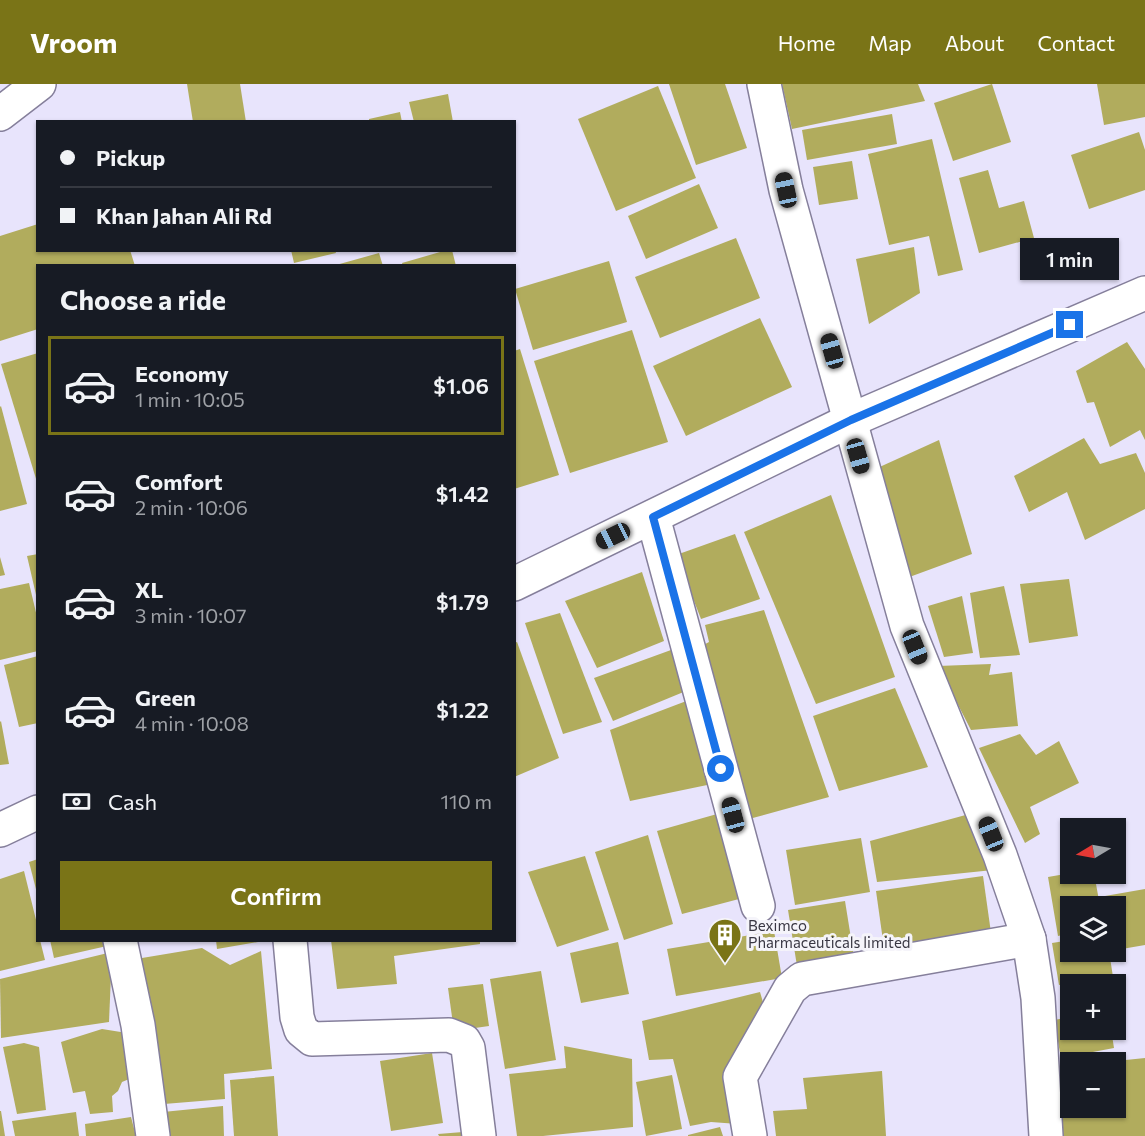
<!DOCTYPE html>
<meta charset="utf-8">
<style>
:root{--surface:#171b24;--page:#20242c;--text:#f1f3f6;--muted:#9ea1a6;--line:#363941;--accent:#7a7417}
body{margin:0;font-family:Commissioner,sans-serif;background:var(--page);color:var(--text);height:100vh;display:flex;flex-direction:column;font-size:22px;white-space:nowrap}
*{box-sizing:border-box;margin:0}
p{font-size:20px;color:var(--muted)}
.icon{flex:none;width:33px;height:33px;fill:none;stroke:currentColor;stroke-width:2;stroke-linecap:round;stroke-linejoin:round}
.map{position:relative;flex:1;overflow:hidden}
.drawer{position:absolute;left:36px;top:180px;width:480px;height:678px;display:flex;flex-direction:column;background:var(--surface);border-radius:0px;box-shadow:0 2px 4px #0004}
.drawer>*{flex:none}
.guide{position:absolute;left:36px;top:36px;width:480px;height:132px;border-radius:0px;box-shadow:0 2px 4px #0004;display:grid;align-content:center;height:132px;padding:0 24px;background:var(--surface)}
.needle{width:39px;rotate:260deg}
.controls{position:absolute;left:1060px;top:734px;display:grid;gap:12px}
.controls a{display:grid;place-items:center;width:66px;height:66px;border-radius:0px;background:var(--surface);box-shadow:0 2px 4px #0004;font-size:30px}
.end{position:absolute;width:27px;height:27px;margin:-14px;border:8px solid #1a73e8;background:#fff;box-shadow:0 0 0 3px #fff}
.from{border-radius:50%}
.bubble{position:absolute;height:42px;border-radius:0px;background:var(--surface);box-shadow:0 2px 4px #0004;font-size:20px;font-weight:600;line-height:42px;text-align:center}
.car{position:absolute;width:18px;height:36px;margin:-18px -9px;border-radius:8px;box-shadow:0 0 4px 2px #0007;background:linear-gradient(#222 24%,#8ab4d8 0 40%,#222 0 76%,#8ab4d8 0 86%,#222 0)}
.guide b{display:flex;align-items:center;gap:21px;height:57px;font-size:22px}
.guide b+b{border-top:2px solid var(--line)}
.guide i{width:15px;height:15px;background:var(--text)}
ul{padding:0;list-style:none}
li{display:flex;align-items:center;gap:18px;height:99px;margin:0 12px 9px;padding:0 12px;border:3px solid transparent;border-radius:0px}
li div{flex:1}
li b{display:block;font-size:22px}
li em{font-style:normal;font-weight:600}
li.active{border-color:var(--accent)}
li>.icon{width:54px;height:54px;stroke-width:1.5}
h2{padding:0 24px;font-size:27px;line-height:72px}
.pay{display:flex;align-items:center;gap:15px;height:66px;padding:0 24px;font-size:22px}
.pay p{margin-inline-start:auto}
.action{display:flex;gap:12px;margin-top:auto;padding:12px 24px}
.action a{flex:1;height:69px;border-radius:0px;background:var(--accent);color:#fff;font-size:24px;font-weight:600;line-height:69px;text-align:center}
header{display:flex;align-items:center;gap:36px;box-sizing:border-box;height:84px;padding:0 30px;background:var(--accent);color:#fff}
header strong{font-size:28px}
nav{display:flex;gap:33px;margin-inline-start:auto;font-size:21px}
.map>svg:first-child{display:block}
</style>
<header>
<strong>Vroom</strong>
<nav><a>Home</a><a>Map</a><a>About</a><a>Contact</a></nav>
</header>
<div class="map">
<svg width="1145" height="1052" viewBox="0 0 1145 1052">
<rect width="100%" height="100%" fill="#e8e4fc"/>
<g fill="#b1ac5d">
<path d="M187 0H240L246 38H193Z"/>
<path d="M669 0H725L747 64 696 81Z"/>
<path d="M782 0H918L925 17 792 45Z"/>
<path d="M992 0 1011 58 953 77 934 19Z"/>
<path d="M1097 0H1145V33L1104 41Z"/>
<path d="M658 2 696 94 616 127 578 35Z"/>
<path d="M448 10 453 38H414L409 18Z"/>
<path d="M400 28 402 38H369V35Z"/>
<path d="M892 30 897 60 807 76 802 46Z"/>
<path d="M1139 48 1145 66V106L1089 125 1071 71Z"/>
<path d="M932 55 963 186 938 192 929 152 889 161 868 70Z"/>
<path d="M852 77 858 115 819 121 813 83Z"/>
<path d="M988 86 999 124 1024 117 1034 154 979 169 959 94Z"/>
<path d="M699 100 718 144 646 175 628 132Z"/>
<path d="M38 140V166H130L135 182H38V245L0 257V152Z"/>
<path d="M736 154 760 214 660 254 635 193Z"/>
<path d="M914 163 920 209 869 240 856 175Z"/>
<path d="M291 166H335L336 169 294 179Z"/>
<path d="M447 166H452L456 182H403L402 179Z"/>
<path d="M379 169 383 182H336V181Z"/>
<path d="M609 177 627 238 533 266 515 205Z"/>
<path d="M760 234 792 303 686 352 653 282Z"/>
<path d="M632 246 668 358 570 389 534 277Z"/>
<path d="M1127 258 1145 285V356L1140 346 1110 363 1094 318 1087 319 1076 287Z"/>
<path d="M520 265 559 391 514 405V267Z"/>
<path d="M38 269V398H37L1 280Z"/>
<path d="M1 322 27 420 0 427V323Z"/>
<path d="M1084 354 1100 380 1136 369 1145 389V425L1085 456 1067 408 1029 428 1014 392Z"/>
<path d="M939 356 972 470 904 495 873 386Z"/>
<path d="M831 411 895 593 816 620 744 448Z"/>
<path d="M735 450 760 515 701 535 676 471Z"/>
<path d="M38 470V515H37L27 472Z"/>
<path d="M0 473 5 491 0 492Z"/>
<path d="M642 488 664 557 597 584 565 517Z"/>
<path d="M1069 495 1078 552 1029 559 1020 500Z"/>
<path d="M29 499 38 537V567L0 576V505Z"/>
<path d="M1004 502 1020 571 980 574 970 509Z"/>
<path d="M962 512 973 569 944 573 928 522Z"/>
<path d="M764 526 829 713 749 735 696 565 709 558 705 541Z"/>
<path d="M560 529 602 638 563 650 525 539Z"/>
<path d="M517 558 559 674 514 693V559Z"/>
<path d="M671 566 686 607 613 637 594 594Z"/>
<path d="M38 572V639L19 643 4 581Z"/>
<path d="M991 580 989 591 1012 588 1018 642 971 646 938 582Z"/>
<path d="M895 604 928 683 839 707 813 632Z"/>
<path d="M689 616 712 700 630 717 610 646Z"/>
<path d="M1 637 9 680 0 681V638Z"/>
<path d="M1020 650 1036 671 1059 657 1079 699 1030 723 1040 750 1025 759 979 664Z"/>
<path d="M973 729 993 786 877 798 870 757Z"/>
<path d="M717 730 739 815 682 830 657 747Z"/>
<path d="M648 751 673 840 624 856 595 768Z"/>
<path d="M861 754 870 808 795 821 786 766Z"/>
<path d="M585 772 609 846 557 863 528 788Z"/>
<path d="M38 775V809H37L29 778Z"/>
<path d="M24 787 38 844V856H40L45 876 0 887V795Z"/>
<path d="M1071 789H1094L1100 822H1071V849L1058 852 1048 793Z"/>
<path d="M983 792 992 856 885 871 876 807Z"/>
<path d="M1145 805V861L1116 866V822H1107L1105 812Z"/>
<path d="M845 817 854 873 797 882 788 826Z"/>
<path d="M774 847 782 894 676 912 667 865Z"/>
<path d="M50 856H105L107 862 54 874Z"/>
<path d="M216 856H258V858L217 865Z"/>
<path d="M331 856H480V860L394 872 397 900 337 905Z"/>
<path d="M1071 856V867H1109L1113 893 1059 901 1052 859Z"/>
<path d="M618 858 629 910 581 919 570 869Z"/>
<path d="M202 864 230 881 261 867 272 985 224 990 225 1015 164 1020 136 875Z"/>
<path d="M112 868 109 938 1 954 0 895Z"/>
<path d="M541 887 556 976 505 985 490 895Z"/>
<path d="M483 900 489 942 454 947 448 904Z"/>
<path d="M760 908 767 932 738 1040 711 1038 690 1042 673 975 649 976 642 937Z"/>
<path d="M1071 933V945H1111L1114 964 1061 974 1054 936Z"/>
<path d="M102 945 127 949 134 993 122 998 118 1007 112 1012 113 1028 90 1030 85 1007 73 1009 61 958Z"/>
<path d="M24 959 39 963 46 1026 17 1030 3 963Z"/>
<path d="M564 962 632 975 633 1043 543 1052H517L509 990 566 984Z"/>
<path d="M432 969 443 1039 391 1047 380 977Z"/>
<path d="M1145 974V1052H1063L1058 982 1071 981V1023H1116V977Z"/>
<path d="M882 987 886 1052H776L773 1027 807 1025 803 994Z"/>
<path d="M672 991 682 1045 646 1052 636 998Z"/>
<path d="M274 992 278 1052H234L230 996Z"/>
<path d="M223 1022 224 1052H167L163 1028Z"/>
<path d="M0 1027H1L5 1052H0Z"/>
<path d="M76 1028 79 1052H15L12 1037Z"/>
<path d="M131 1033 136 1052H86L85 1040Z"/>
<path d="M720 1043 723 1052H688V1051Z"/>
<path d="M463 1048V1052H439L438 1050Z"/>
</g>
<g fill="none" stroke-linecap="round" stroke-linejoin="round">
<g stroke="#857f9b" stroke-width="36">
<g id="minor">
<path d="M764 0 786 106 907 542 1000 771 1029 855 1038 914 1046 1052"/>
<path d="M0 30 39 0"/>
<path d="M653 433 758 822"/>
<path d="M120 856 138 941 153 1052"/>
<path d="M290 856 297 933 301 946 312 955 449 951 464 957 468 964 479 1052"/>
<path d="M750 1052 740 993 790 905 802 895 1029 855"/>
</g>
</g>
<g stroke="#857f9b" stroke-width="36">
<g id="highway">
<path d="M514 500 851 336 1145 209"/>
<path d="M0 746 38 728"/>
</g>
</g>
<use href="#minor" stroke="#fff" stroke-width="33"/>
<use href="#highway" stroke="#fff" stroke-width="33"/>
</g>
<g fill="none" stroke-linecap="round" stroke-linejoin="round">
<path stroke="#1a73e8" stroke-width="8" d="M721 685 653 433 851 336 1070 241"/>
</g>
<defs>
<g id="building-pin" transform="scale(1.725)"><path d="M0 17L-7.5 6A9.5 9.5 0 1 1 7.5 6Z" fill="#7a7417" stroke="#f5f4fa"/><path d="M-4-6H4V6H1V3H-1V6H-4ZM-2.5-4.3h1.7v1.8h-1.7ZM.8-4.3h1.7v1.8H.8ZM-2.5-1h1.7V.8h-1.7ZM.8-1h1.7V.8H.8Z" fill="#fff"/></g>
</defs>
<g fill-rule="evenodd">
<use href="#building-pin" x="725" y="851"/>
</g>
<g text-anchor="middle" stroke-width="6" stroke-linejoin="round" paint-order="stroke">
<g font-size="15" fill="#393743" stroke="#f5f4fa" text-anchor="start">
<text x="748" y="847">Beximco<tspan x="748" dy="17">Pharmaceuticals limited</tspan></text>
</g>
</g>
</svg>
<div class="controls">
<a><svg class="needle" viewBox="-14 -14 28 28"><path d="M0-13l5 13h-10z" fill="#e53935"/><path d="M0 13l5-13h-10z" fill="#9ea1a6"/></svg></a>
<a><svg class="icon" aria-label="layers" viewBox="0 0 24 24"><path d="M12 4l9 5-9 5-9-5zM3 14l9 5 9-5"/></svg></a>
<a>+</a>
<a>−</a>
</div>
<i class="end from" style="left:721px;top:685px"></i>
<i class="end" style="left:1070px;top:241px"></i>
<div class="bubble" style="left:1020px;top:154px;width:99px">1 min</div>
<i class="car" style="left:786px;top:106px;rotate:348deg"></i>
<i class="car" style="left:832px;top:267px;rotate:344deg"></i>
<i class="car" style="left:858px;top:372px;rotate:164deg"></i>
<i class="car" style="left:613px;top:452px;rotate:244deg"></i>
<i class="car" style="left:915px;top:563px;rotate:158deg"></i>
<i class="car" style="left:733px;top:731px;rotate:345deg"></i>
<i class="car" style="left:991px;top:750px;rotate:338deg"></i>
<div class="guide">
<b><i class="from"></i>Pickup</b>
<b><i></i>Khan Jahan Ali Rd</b>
</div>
<section class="drawer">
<h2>Choose a ride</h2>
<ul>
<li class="active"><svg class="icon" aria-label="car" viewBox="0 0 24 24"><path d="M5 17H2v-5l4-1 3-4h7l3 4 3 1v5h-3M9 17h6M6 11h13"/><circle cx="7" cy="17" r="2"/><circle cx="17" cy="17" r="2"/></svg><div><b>Economy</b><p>1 min · 10:05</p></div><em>$1.06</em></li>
<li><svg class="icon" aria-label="car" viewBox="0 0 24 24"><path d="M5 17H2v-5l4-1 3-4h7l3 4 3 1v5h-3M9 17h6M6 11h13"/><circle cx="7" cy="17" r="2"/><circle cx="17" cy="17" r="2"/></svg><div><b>Comfort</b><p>2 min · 10:06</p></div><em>$1.42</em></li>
<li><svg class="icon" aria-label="car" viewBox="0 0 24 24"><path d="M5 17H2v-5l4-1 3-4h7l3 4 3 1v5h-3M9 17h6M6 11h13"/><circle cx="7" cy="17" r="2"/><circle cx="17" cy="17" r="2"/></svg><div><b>XL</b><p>3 min · 10:07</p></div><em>$1.79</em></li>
<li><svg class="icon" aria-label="car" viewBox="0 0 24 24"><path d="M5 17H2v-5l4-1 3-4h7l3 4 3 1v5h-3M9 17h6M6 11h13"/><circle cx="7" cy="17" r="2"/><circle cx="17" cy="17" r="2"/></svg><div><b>Green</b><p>4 min · 10:08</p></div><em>$1.22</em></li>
</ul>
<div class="pay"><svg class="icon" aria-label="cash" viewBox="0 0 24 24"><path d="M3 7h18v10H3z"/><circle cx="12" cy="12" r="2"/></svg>Cash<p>110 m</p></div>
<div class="action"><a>Confirm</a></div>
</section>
</div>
